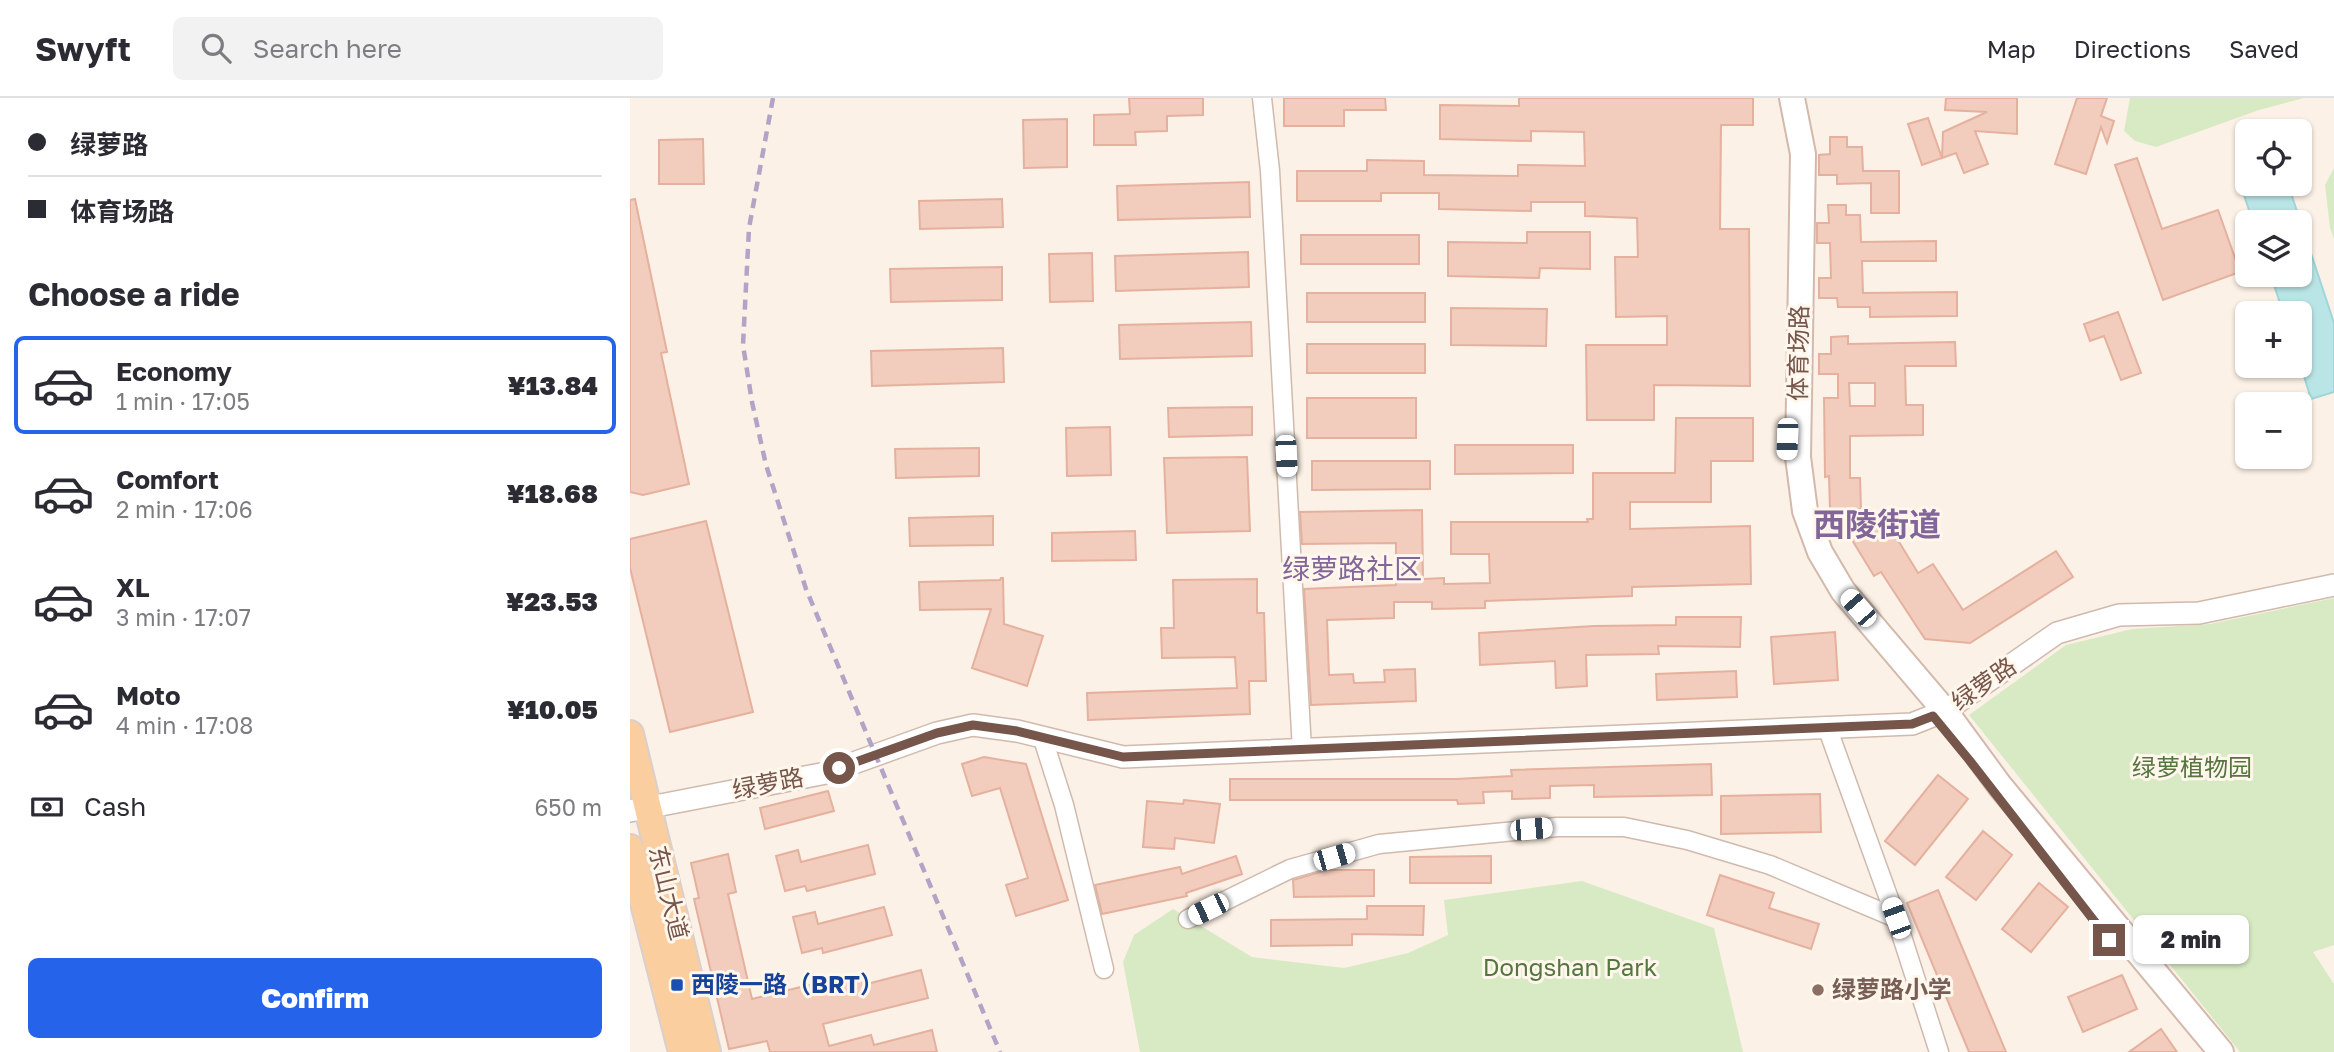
<!DOCTYPE html>
<meta charset="utf-8">
<style>
:root{--surface:#fff;--page:#f2f2f3;--text:#2b2b33;--muted:#7c7c81;--line:#e1e1e2;--accent:#2563eb}
body{margin:0;font-family:"Golos Text","Noto Sans SC",sans-serif;background:var(--page);color:var(--text);height:100vh;display:flex;flex-direction:column;font-size:26px;white-space:nowrap}
*{box-sizing:border-box;margin:0}
p{font-size:23px;color:var(--muted)}
.icon{flex:none;width:38px;height:38px;fill:none;stroke:currentColor;stroke-width:2;stroke-linecap:round;stroke-linejoin:round}
.map{position:relative;flex:1;overflow:hidden}
.details{display:flex;flex-direction:column;background:var(--surface);width:630px}
.details>*{flex:none}
.banner{display:grid;align-content:center;height:154px;padding:0 28px;background:var(--surface)}
.fabs{position:absolute;left:1605px;top:21px;display:grid;gap:14px}
.fabs a{display:grid;place-items:center;width:77px;height:77px;border-radius:10px;background:var(--surface);box-shadow:0 2px 5px #0004;font-size:35px}
.end{position:absolute;width:32px;height:32px;margin:-16px;border:9px solid #76554a;background:#fff;box-shadow:0 0 0 4px #fff}
.from{border-radius:50%}
.bubble{position:absolute;height:49px;border-radius:10px;background:var(--surface);box-shadow:0 2px 5px #0004;font-size:23px;font-weight:800;line-height:49px;text-align:center}
.car{position:absolute;width:21px;height:42px;margin:-21px -10px;border-radius:9px;box-shadow:0 0 5px 2px #0007;background:linear-gradient(#fff 24%,#345 0 40%,#fff 0 76%,#345 0 86%,#fff 0)}
.banner b{display:flex;align-items:center;gap:24px;height:66px;font-size:26px}
.banner b+b{border-top:2px solid var(--line)}
.banner i{width:18px;height:18px;background:var(--text)}
ul{padding:0;list-style:none}
li{display:flex;align-items:center;gap:21px;height:98px;margin:0 14px 10px;padding:0 14px;border:4px solid transparent;border-radius:10px}
li div{flex:1}
li b{display:block;font-size:26px}
li em{font-style:normal;font-weight:800}
li.selected{border-color:var(--accent)}
li>.icon{width:63px;height:63px;stroke-width:1.5}
h2{padding:0 28px;font-size:32px;line-height:84px}
.pay{display:flex;align-items:center;gap:18px;height:77px;padding:0 28px;font-size:26px}
.pay p{margin-inline-start:auto}
.cta{display:flex;gap:14px;margin-top:auto;padding:14px 28px}
.cta a{flex:1;height:80px;border-radius:10px;background:var(--accent);color:#fff;font-size:28px;font-weight:800;line-height:80px;text-align:center}
header{display:flex;align-items:center;gap:42px;box-sizing:border-box;height:98px;padding:0 35px;background:var(--surface);border-bottom:2px solid var(--line)}
header strong{font-size:33px}
nav{display:flex;gap:38px;margin-inline-start:auto;font-size:24px}
.search{width:490px;height:63px;background:var(--page);display:flex;align-items:center;gap:18px;box-sizing:border-box;padding:0 24px;border-radius:10px;color:var(--muted);font-size:26px}
main{display:flex;flex:1;min-height:0}
.map>svg:first-child{display:block}
</style>
<header>
<strong>Swyft</strong>
<div class="search"><svg class="icon" aria-label="search" viewBox="0 0 24 24"><circle cx="10" cy="10" r="6"/><path d="M15 15l6 6"/></svg>Search here</div>
<nav><a>Map</a><a>Directions</a><a>Saved</a></nav>
</header>
<main>
<section class="details">
<div class="banner">
<b><i class="from"></i>绿萝路</b>
<b><i></i>体育场路</b>
</div>
<h2>Choose a ride</h2>
<ul>
<li class="selected"><svg class="icon" aria-label="car" viewBox="0 0 24 24"><path d="M5 17H2v-5l4-1 3-4h7l3 4 3 1v5h-3M9 17h6M6 11h13"/><circle cx="7" cy="17" r="2"/><circle cx="17" cy="17" r="2"/></svg><div><b>Economy</b><p>1 min · 17:05</p></div><em>¥13.84</em></li>
<li><svg class="icon" aria-label="car" viewBox="0 0 24 24"><path d="M5 17H2v-5l4-1 3-4h7l3 4 3 1v5h-3M9 17h6M6 11h13"/><circle cx="7" cy="17" r="2"/><circle cx="17" cy="17" r="2"/></svg><div><b>Comfort</b><p>2 min · 17:06</p></div><em>¥18.68</em></li>
<li><svg class="icon" aria-label="car" viewBox="0 0 24 24"><path d="M5 17H2v-5l4-1 3-4h7l3 4 3 1v5h-3M9 17h6M6 11h13"/><circle cx="7" cy="17" r="2"/><circle cx="17" cy="17" r="2"/></svg><div><b>XL</b><p>3 min · 17:07</p></div><em>¥23.53</em></li>
<li><svg class="icon" aria-label="car" viewBox="0 0 24 24"><path d="M5 17H2v-5l4-1 3-4h7l3 4 3 1v5h-3M9 17h6M6 11h13"/><circle cx="7" cy="17" r="2"/><circle cx="17" cy="17" r="2"/></svg><div><b>Moto</b><p>4 min · 17:08</p></div><em>¥10.05</em></li>
</ul>
<div class="pay"><svg class="icon" aria-label="cash" viewBox="0 0 24 24"><path d="M3 7h18v10H3z"/><circle cx="12" cy="12" r="2"/></svg>Cash<p>650 m</p></div>
<div class="cta"><a>Confirm</a></div>
</section>
<div class="map">
<svg width="1704" height="954" viewBox="0 0 1704 954">
<rect width="100%" height="100%" fill="#fcf1e6"/>
<g fill="#d8eac4">
<path d="M1500 0H1674L1629 12 1526 49 1505 43 1494 33Z"/>
<path d="M1704 70V141L1700 130 1695 87Z"/>
<path d="M1704 500V847L1683 854 1704 886V954H1610L1339 617 1436 547 1502 531 1580 526Z"/>
<path d="M952 783 1084 830 1113 954H510L493 864 504 837 543 811 622 859 714 870 778 855 818 837 814 802Z"/>
</g>
<path fill="#bae5e6" stroke="#a0d6d8" stroke-width="2" d="M1648 86H1658L1704 225V294L1681 301 1670 265V215H1653L1641 177H1670V124H1623L1614 97Z"/>
<g fill="#f2ccbd" stroke="#e5b19e" stroke-width="2" fill-rule="evenodd">
<path d="M499 0H573V17L537 18V33L505 34 506 47H464V17L500 16Z"/>
<path d="M654 0H755L756 12H714V28H654Z"/>
<path d="M889 0H1123V27H1091L1090 131H1119L1120 288 1024 287V322H957L956 247H1037V218L986 219 985 159H1008L1007 120 955 118V104H901V113L809 111V95H751V103H667V73H737V62L794 63V77L888 78V67L955 68 954 34 901 33V43L810 41V7L889 8Z"/>
<path d="M1316 0H1387V36L1345 33 1358 66 1334 75 1326 55 1312 60 1313 34 1357 14 1315 12Z"/>
<path d="M1447 0H1477L1471 18 1484 23 1477 45 1471 29 1456 76 1425 66Z"/>
<path d="M1298 20 1312 60 1292 67 1278 26Z"/>
<path d="M437 21V69L394 70 393 22Z"/>
<path d="M1200 39H1217V49H1232L1233 73H1269V115H1241V85L1207 86V77H1189V57L1200 56Z"/>
<path d="M73 41 74 86H29V42Z"/>
<path d="M1507 60 1532 131 1588 112 1610 174 1533 202 1485 67Z"/>
<path d="M619 84 620 119 488 122 487 88Z"/>
<path d="M5 101 37 254 31 255 59 386 13 397 0 394V102Z"/>
<path d="M372 101 373 129 290 131 289 103Z"/>
<path d="M1198 107H1216V117H1230L1231 144 1306 143V163H1232L1233 195 1327 194V218L1240 219V209H1208L1207 200H1189V180H1201L1200 145H1187V125H1199Z"/>
<path d="M897 134H960V171L910 170 909 180 818 178V144L897 145Z"/>
<rect x="671" y="137" width="118" height="29"/>
<path d="M618 154 619 189 486 193 485 158Z"/>
<path d="M462 155 463 203 420 204 419 156Z"/>
<path d="M372 169V202L261 204 260 171Z"/>
<rect x="677" y="195" width="118" height="29"/>
<path d="M821 210 917 211 916 248 821 247Z"/>
<path d="M1488 214 1511 275 1491 282 1474 238 1460 243 1454 226Z"/>
<path d="M621 224 622 258 490 261 489 227Z"/>
<path d="M1218 238V246L1325 244 1326 268H1275L1276 307H1293V337L1220 338V380H1230L1231 411 1200 412 1199 378 1195 379 1194 300H1208V276H1189V256H1201V239ZM1219 285H1245V308H1220Z"/>
<rect x="677" y="246" width="118" height="29"/>
<path d="M373 250 374 284 242 288 241 253Z"/>
<rect x="677" y="300" width="109" height="40"/>
<path d="M622 309V337L539 339 538 310Z"/>
<path d="M1046 320H1123V363H1081V404H1000V431L1120 428 1121 486 1002 489V498L855 503V510L802 511V504H764V520L697 522 699 577 723 576 724 585 755 584 754 572 785 571 786 603 681 607 674 491 766 487V445L672 446 670 414 792 412 793 481 814 480V486L860 485 859 456H821V424H958L957 421H963V375H1045Z"/>
<path d="M480 329 481 377 437 378 436 330Z"/>
<path d="M825 347H943V375L825 376Z"/>
<path d="M349 350V378L266 380 265 351Z"/>
<path d="M617 359 620 433 537 435 534 360Z"/>
<path d="M682 363H800V391L682 392Z"/>
<path d="M1252 416 1288 475 1303 466 1333 512 1426 453 1443 479 1340 545 1295 541 1251 474 1244 478 1219 437Z"/>
<path d="M363 418V447L280 448 279 420Z"/>
<path d="M76 423 123 614 40 634 0 470V441Z"/>
<path d="M505 433 506 462 422 463V435Z"/>
<path d="M371 480H373L374 526 413 538 397 588 342 570 361 511 290 512 289 484 370 482Z"/>
<path d="M627 481V515H634L636 583H619L620 616 458 622 457 595 607 590 605 559 532 560 531 530H544L543 482Z"/>
<path d="M1046 519H1111L1110 549 1028 548 1029 556 956 557 957 588 926 590 925 563 850 567 849 535 964 528 1046 527Z"/>
<path d="M1205 534 1208 582 1144 586 1141 539Z"/>
<path d="M1106 573 1107 599 1027 602 1026 576Z"/>
<path d="M354 659 396 666 438 802 386 818 376 787 398 780 370 690 342 698 332 666Z"/>
<path d="M1081 666 1082 697 964 699V687L920 688V700L882 701V693L853 694 854 705 828 706 827 702H600V681H826L882 678 881 672Z"/>
<path d="M1308 677 1338 701 1285 767 1255 743Z"/>
<path d="M198 693 204 713 135 731 130 710Z"/>
<path d="M1190 696 1191 734 1091 736V698Z"/>
<path d="M554 702 590 706 584 745 545 740 544 751 513 749 517 703 553 706Z"/>
<path d="M1353 733 1382 757 1346 802 1316 779Z"/>
<path d="M238 747 245 776 177 793 175 788 155 793 146 758 168 752 171 764Z"/>
<path d="M98 756 106 794 98 796 122 901 183 886 184 889 231 877 233 887 291 872 298 900 193 926 199 948 241 937 244 947 302 932 307 954H140L137 943 99 951 64 801 69 800 61 765Z"/>
<path d="M606 758 612 776 556 795 557 798 472 816 465 787 550 769 552 776Z"/>
<path d="M861 758V785H780V759Z"/>
<path d="M697 772H744V798L664 799 663 782Z"/>
<path d="M1090 777 1144 795 1139 810 1189 826 1181 851 1077 817Z"/>
<path d="M1409 785 1438 809 1401 854 1372 831Z"/>
<path d="M1308 792 1376 954H1339L1277 805Z"/>
<path d="M737 808H794L793 837 722 836V847L641 848V822L737 821Z"/>
<path d="M254 809 262 837 193 855 192 850 172 855 163 819 185 814 188 826Z"/>
<path d="M1492 877 1507 911 1453 934 1438 899Z"/>
<path d="M1531 931 1547 954H1499Z"/>
</g>
<g fill="none" stroke-linecap="round" stroke-linejoin="round">
<g stroke="#d0baae" stroke-width="21">
<g id="minor">
<path d="M632 0 640 73 672 652"/>
<path d="M1197 629 1266 820 1309 954"/>
<path d="M413 641 434 707 474 871"/>
<path d="M558 821 660 771 749 746 927 729H994L1057 742 1140 767 1266 820"/>
</g>
</g>
<g stroke="#d0baae" stroke-width="24">
<path id="tertiary" d="M0 713 196 675 307 635 343 627 387 633 493 659 1282 626 1315 613 1427 535 1489 517 1569 515 1704 487"/>
</g>
<g stroke="#d3b9ac" stroke-width="28">
<path id="secondary" d="M1162 0 1173 56 1168 359 1175 413 1190 454 1213 493 1315 613 1370 688 1591 954"/>
</g>
<g stroke="#d9cfcc" stroke-width="30">
<g id="primary">
<path d="M0 636 77 954"/>
<path d="M0 750 52 954"/>
</g>
</g>
<use href="#minor" stroke="#fff" stroke-width="18"/>
<use href="#tertiary" stroke="#fff" stroke-width="21"/>
<use href="#secondary" stroke="#fff" stroke-width="24"/>
<use href="#primary" stroke="#fbce9f" stroke-width="26"/>
<path stroke="#b2a4c6" stroke-width="4.5" stroke-dasharray="10 7" stroke-linecap="butt" d="M143 0 119 130 113 247 122 304 136 367 176 491 370 954"/>
</g>
<g fill="none" stroke-linecap="round" stroke-linejoin="round">
<path stroke="#76554a" stroke-width="9" d="M209 670 307 635 343 627 387 633 493 659 1282 626 1303 618 1340 663 1479 842"/>
</g>
<rect fill="#1a4fb4" stroke="#fff6ec" stroke-width="2.5" x="40" y="880" width="14" height="14" rx="3.5"/>
<circle fill="#8d6e63" stroke="#fff6ec" stroke-width="2.5" cx="1188" cy="892" r="7"/>
<g text-anchor="middle" stroke-width="6" stroke-linejoin="round" paint-order="stroke">
<g font-size="24" fill="#76554a" stroke="#fff6ec">
<text transform="translate(1169 255) rotate(-89)" y="8">体育场路</text>
<text transform="translate(1354 586) rotate(-35)" y="8">绿萝路</text>
<text transform="translate(138 686) rotate(-11)" y="8">绿萝路</text>
<text transform="translate(38 795) rotate(76)" y="8">东山大道</text>
</g>
<g font-size="24" fill="#567640" stroke="#fff6ec">
<text x="1562" y="678">绿萝植物园</text>
<text x="940" y="878">Dongshan Park</text>
</g>
<g font-size="24" font-weight="bold" fill="#164399" stroke="#fff6ec" text-anchor="start">
<text x="61" y="895">西陵一路（BRT）</text>
</g>
<g font-size="24" font-weight="bold" fill="#785e54" stroke="#fff6ec" text-anchor="start">
<text x="1202" y="900">绿萝路小学</text>
</g>
<g font-size="28" fill="#826699" stroke="#fff6ec">
<text x="722" y="481">绿萝路社区</text>
</g>
<g font-size="32" font-weight="bold" fill="#826699" stroke="#fff6ec">
<text x="1247" y="438">西陵街道</text>
</g>
</g>
</svg>
<div class="fabs">
<a><svg class="icon" aria-label="locate" viewBox="0 0 24 24"><circle cx="12" cy="12" r="6"/><path d="M12 2v4M12 18v4M2 12h4M18 12h4"/></svg></a>
<a><svg class="icon" aria-label="layers" viewBox="0 0 24 24"><path d="M12 4l9 5-9 5-9-5zM3 14l9 5 9-5"/></svg></a>
<a>+</a>
<a>−</a>
</div>
<i class="end from" style="left:209px;top:670px"></i>
<i class="end" style="left:1479px;top:842px"></i>
<div class="bubble" style="left:1503px;top:817px;width:116px">2 min</div>
<i class="car" style="left:1157px;top:341px;rotate:182deg"></i>
<i class="car" style="left:656px;top:358px;rotate:177deg"></i>
<i class="car" style="left:1228px;top:510px;rotate:319deg"></i>
<i class="car" style="left:901px;top:731px;rotate:85deg"></i>
<i class="car" style="left:704px;top:759px;rotate:74deg"></i>
<i class="car" style="left:578px;top:811px;rotate:244deg"></i>
<i class="car" style="left:1266px;top:820px;rotate:340deg"></i>
</div>
</main>
